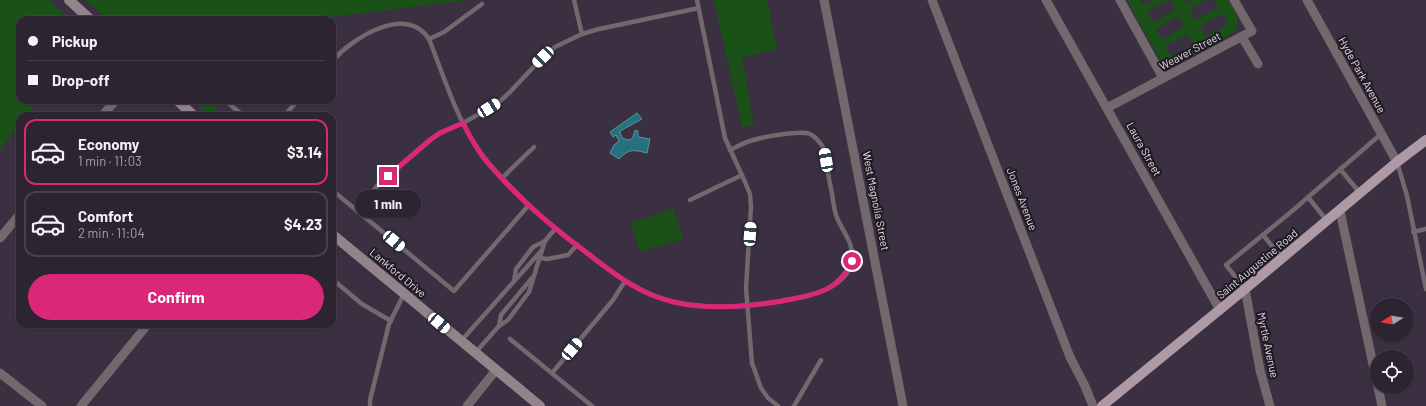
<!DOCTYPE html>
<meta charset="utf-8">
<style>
:root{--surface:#2c2431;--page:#342c39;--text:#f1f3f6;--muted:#a6a4ab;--line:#48414d;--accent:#db2777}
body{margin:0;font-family:Barlow,sans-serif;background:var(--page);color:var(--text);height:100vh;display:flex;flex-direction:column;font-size:15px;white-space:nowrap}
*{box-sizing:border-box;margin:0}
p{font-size:13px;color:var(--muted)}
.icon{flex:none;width:22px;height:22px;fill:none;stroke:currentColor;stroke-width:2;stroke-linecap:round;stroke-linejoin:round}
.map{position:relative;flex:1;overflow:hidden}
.panel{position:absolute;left:16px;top:112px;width:320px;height:216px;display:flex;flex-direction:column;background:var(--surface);border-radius:12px;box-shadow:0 1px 3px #0004,0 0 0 1px var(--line)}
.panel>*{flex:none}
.hud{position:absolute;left:16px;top:16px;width:320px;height:88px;border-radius:12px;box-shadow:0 1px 3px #0004,0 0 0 1px var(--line);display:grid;align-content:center;height:88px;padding:0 12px;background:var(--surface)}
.needle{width:26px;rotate:259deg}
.buttons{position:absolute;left:1370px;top:298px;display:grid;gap:8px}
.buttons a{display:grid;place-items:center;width:44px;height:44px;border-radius:50%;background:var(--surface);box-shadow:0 1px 3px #0004,0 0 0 1px var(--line);font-size:20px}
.end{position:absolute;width:18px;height:18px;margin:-9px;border:5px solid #db2777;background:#fff;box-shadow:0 0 0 2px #fff}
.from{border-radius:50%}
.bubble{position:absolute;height:28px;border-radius:14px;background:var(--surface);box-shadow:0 1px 3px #0004,0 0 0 1px var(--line);font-size:13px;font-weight:700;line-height:28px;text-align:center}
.car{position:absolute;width:12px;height:24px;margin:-12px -6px;border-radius:5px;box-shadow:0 0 3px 1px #0007;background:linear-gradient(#fff 24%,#345 0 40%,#fff 0 76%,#345 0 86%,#fff 0)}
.hud b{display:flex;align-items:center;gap:14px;height:38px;font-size:15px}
.hud b+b{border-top:1px solid var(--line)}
.hud i{width:10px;height:10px;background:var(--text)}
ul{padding:7px 0 0;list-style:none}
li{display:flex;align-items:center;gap:12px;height:66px;margin:0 8px 6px;padding:0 4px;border:2px solid var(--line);border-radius:12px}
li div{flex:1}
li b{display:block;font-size:15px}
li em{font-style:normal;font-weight:700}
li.active{border-color:var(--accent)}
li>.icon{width:36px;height:36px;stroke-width:1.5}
.cta{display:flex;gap:8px;margin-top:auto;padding:8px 12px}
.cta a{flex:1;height:46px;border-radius:24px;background:var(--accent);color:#fff;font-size:16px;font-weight:700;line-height:46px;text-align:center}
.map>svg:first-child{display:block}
</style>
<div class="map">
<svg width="1426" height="406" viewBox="0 0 1426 406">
<rect width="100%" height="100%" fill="#3a3041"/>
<g fill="#195116" fill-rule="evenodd">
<path d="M0 0H49L70 20H20V100H39L26 116H20V124L0 149Z"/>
<path d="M85 0H467L308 20H108Z"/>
<path d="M714 0H767L777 49 742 58 754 125 742 127Z"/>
<path d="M1127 0H1140L1143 5 1153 0H1168L1147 11 1153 22 1176 10 1171 0H1185L1187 3 1192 0H1206L1190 9 1196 20 1218 8 1214 0H1228C1234 11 1245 24 1232 33L1174 65 1169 66 1161 62ZM1222 14 1228 25 1205 37 1200 26ZM1178 16 1184 27 1162 40 1156 29ZM1188 34 1194 45 1171 57 1165 46Z"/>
<path d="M192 100H218L214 116H209Z"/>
<path d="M673 209 683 239 640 252 631 223Z"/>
</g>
<path fill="#25717f" stroke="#5e919e" d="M637 113 642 119 620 131C621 137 623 140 630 140L633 137 635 130 638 131V137L650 139 647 153C635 150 629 148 619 159L610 153 614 145 619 141 616 135 613 137 610 132Z"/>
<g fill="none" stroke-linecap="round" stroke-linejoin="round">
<g stroke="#72686d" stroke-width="4.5">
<path d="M574 0 582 34"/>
<path d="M697 0 725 138 745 182 750 194 751 207 746 288 752 363 761 388 768 398 778 406"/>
<path d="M429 39 444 32 482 4"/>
<path d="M332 61C353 38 405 4 429 39 443 74 454 111 474 143 483 158 495 171 507 183 531 209 554 228 582 249 610 271 638 293 673 302 712 311 754 306 793 299 815 295 849 286 852 259 854 242 841 230 836 215 834 208 833 201 832 194 829 179 826 163 823 147 819 141 816 137 810 134 800 130 762 137 750 141 743 143 737 147 730 150"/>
<path d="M228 103 244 116"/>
<path d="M284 116 298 100"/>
<path d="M1397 162 1407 196 1426 289"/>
<path d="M1340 169 1360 193"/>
<path d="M502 178 534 147"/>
<path d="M332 190 454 291 528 206"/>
<path d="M1308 197 1327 221"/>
<path d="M690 200 742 175"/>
<path d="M357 211 378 185 430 140 440 133 463 123 497 104 509 93 543 57 555 47 582 34 599 29 699 8"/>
<path d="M1413 232 1426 229"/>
<path d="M1263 235 1282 258"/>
<path d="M542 250 545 241 555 229"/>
<path d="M540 258 547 259 568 255 577 245"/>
<path d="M332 279 362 304 391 321"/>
<path d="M514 281 516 269 533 247 545 241"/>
<path d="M1245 289 1226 265 1291 212 1381 134"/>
<path d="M499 326 501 315 532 278"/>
<path d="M510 339 592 406"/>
<path d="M461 341 542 250 529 292 508 320 499 326 475 353"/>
<path d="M552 373 613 300 625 281"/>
<path d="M370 406V400L389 324 404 294"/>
<path d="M794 406 821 360"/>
</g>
<g stroke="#72686d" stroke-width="9">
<path d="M824 0 903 406"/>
<path d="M932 0 1070 357 1085 386 1093 406"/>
<path d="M1046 0 1220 310"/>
<path d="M1120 0 1163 78"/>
<path d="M1307 0 1397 162"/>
<path d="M1242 37 1258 64"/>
<path d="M1107 108 1252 31 1234 0"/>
<path d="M102 116 116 100"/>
<path d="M1340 211 1377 383"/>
<path d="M0 238 20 214"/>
<path d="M1245 289 1260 370 1270 406"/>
<path d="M0 373 42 406"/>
<path d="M1378 387 1382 406"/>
<path d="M81 406 148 324"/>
<path d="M467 406 496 370"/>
</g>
<g stroke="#93848c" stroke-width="10">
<path d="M69 0 91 20"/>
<path d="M177 100 194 116"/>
<path d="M332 234 540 406"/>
</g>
<path stroke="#ad9aa4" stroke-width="10" d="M1102 406 1245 289 1397 162 1426 140"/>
</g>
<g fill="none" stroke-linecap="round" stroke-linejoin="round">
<path stroke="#db2777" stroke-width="5" d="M388 176 430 140 440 133 463 123C469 135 475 146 483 157 490 166 498 174 505 182 531 209 557 231 587 253 614 274 640 295 674 302 709 310 747 307 782 301 813 295 838 293 852 261"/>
</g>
<g text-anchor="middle" stroke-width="4" stroke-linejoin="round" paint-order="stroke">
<g font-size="11" fill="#e2dce7" stroke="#1f1a22">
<text transform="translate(1190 51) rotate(-28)" y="4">Weaver Street</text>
<text transform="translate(1362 75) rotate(61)" y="4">Hyde Park Avenue</text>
<text transform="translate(1144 149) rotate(61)" y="4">Laura Street</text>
<text transform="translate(1022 199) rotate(69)" y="4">Jones Avenue</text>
<text transform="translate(876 201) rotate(79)" y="4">West Magnolia Street</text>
<text transform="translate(1257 264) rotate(-40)" y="4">Saint Augustine Road</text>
<text transform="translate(398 273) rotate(40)" y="4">Lankford Drive</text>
<text transform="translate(1268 345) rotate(78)" y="4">Myrtle Avenue</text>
</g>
</g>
</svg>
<div class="buttons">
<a><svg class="needle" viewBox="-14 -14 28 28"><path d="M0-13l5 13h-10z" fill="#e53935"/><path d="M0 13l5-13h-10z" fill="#a6a4ab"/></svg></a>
<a><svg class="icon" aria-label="locate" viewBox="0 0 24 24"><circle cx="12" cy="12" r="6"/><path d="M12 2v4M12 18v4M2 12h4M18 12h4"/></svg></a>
</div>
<i class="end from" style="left:852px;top:261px"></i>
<i class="end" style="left:388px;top:176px"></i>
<div class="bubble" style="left:355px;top:190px;width:66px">1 min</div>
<i class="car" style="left:543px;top:57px;rotate:226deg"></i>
<i class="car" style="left:489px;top:108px;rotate:59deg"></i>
<i class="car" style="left:826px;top:160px;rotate:350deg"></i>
<i class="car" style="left:750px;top:234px;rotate:4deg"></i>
<i class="car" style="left:394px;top:241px;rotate:130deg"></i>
<i class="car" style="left:439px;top:323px;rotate:130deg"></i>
<i class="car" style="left:572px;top:349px;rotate:40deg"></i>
<div class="hud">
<b><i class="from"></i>Pickup</b>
<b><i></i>Drop-off</b>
</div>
<section class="panel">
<ul>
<li class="active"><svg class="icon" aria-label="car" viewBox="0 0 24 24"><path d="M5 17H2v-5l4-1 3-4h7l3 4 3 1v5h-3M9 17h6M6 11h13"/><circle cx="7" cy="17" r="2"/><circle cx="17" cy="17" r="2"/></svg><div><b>Economy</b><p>1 min · 11:03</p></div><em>$3.14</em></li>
<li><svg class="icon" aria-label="car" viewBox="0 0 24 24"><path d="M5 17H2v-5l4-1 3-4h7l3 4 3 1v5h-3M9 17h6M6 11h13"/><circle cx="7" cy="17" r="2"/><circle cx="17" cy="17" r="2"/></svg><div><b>Comfort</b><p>2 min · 11:04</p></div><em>$4.23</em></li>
</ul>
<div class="cta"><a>Confirm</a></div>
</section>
</div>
